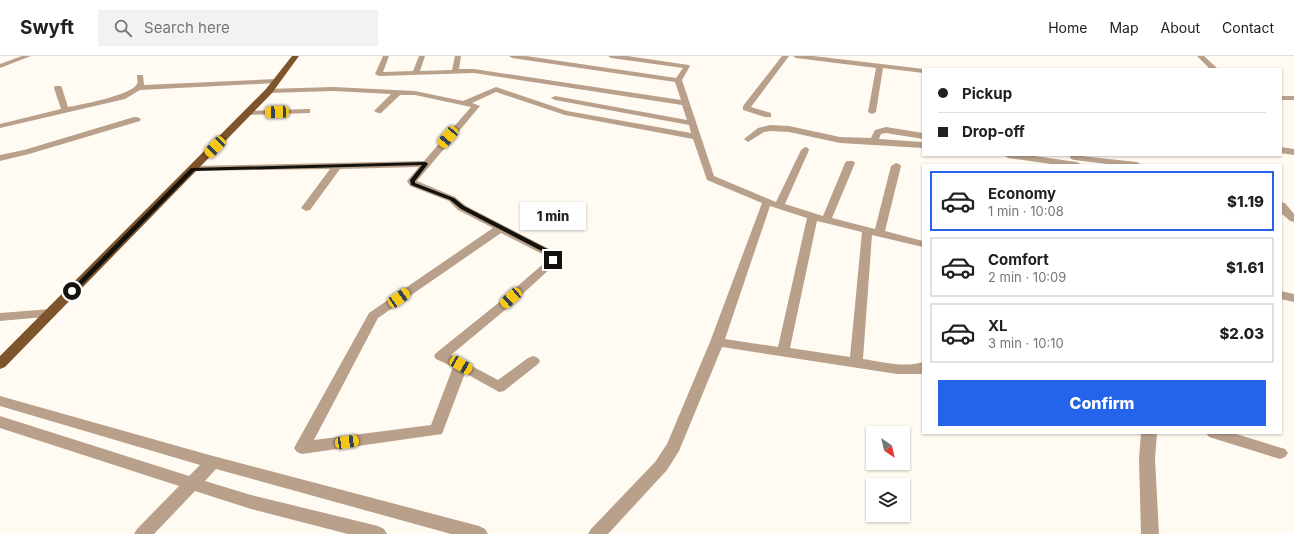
<!DOCTYPE html>
<meta charset="utf-8">
<style>
:root{--surface:#fff;--page:#f2f2f2;--text:#202124;--muted:#757577;--line:#e0e0e0;--accent:#2563eb}
body{margin:0;font-family:Inter,sans-serif;background:var(--page);color:var(--text);height:100vh;display:flex;flex-direction:column;font-size:15px;white-space:nowrap}
*{box-sizing:border-box;margin:0}
p{font-size:13px;color:var(--muted)}
.icon{flex:none;width:22px;height:22px;fill:none;stroke:currentColor;stroke-width:2;stroke-linecap:round;stroke-linejoin:round}
.map{position:relative;flex:1;overflow:hidden}
.drawer{position:absolute;left:922px;top:108px;width:360px;height:270px;display:flex;flex-direction:column;background:var(--surface);border-radius:0px;box-shadow:0 1px 3px #0004}
.drawer>*{flex:none}
.guide{position:absolute;left:922px;top:12px;width:360px;height:88px;border-radius:0px;box-shadow:0 1px 3px #0004;display:grid;align-content:center;height:88px;padding:0 16px;background:var(--surface)}
.needle{width:26px;rotate:145deg}
.tools{position:absolute;left:866px;top:370px;display:grid;gap:8px}
.tools a{display:grid;place-items:center;width:44px;height:44px;border-radius:0px;background:var(--surface);box-shadow:0 1px 3px #0004;font-size:20px}
.end{position:absolute;width:18px;height:18px;margin:-9px;border:5px solid #14120d;background:#fff;box-shadow:0 0 0 2px #fff}
.from{border-radius:50%}
.bubble{position:absolute;height:28px;border-radius:0px;background:var(--surface);box-shadow:0 1px 3px #0004;font-size:13px;font-weight:800;line-height:28px;text-align:center}
.car{position:absolute;width:12px;height:24px;margin:-12px -6px;border-radius:5px;box-shadow:0 0 3px 1px #0007;background:linear-gradient(#f5c518 24%,#345 0 40%,#f5c518 0 76%,#345 0 86%,#f5c518 0)}
.guide b{display:flex;align-items:center;gap:14px;height:38px;font-size:15px}
.guide b+b{border-top:1px solid var(--line)}
.guide i{width:10px;height:10px;background:var(--text)}
ul{padding:7px 0 0;list-style:none}
li{display:flex;align-items:center;gap:12px;height:60px;margin:0 8px 6px;padding:0 8px;border:2px solid var(--line);border-radius:0px}
li div{flex:1}
li b{display:block;font-size:15px}
li em{font-style:normal;font-weight:800}
li.active{border-color:var(--accent)}
li>.icon{width:36px;height:36px;stroke-width:1.5}
.action{display:flex;gap:8px;margin-top:auto;padding:8px 16px}
.action a{flex:1;height:46px;border-radius:0px;background:var(--accent);color:#fff;font-size:16px;font-weight:800;line-height:46px;text-align:center}
header{display:flex;align-items:center;gap:24px;box-sizing:border-box;height:56px;padding:0 20px;background:var(--surface);border-bottom:1px solid var(--line)}
header strong{font-size:19px}
nav{display:flex;gap:22px;margin-inline-start:auto;font-size:14px}
.search{width:280px;height:36px;background:var(--page);display:flex;align-items:center;gap:10px;box-sizing:border-box;padding:0 14px;border-radius:0px;color:var(--muted);font-size:15px}
.map>svg:first-child{display:block}
</style>
<header>
<strong>Swyft</strong>
<div class="search"><svg class="icon" aria-label="search" viewBox="0 0 24 24"><circle cx="10" cy="10" r="6"/><path d="M15 15l6 6"/></svg>Search here</div>
<nav><a>Home</a><a>Map</a><a>About</a><a>Contact</a></nav>
</header>
<div class="map">
<svg width="1294" height="478" viewBox="0 0 1294 478">
<rect width="100%" height="100%" fill="#fffbf2"/>
<g fill="none" stroke-linecap="round" stroke-linejoin="round">
<g fill="#b9a08b" fill-rule="evenodd">
<path d="M22 0H31L0 12V8Z"/>
<path d="M383 0H389L383 16 413 15 419 0H425L420 15 452 14 455 0H461L459 13H474L681 44 675 26 512 2 509 0H526L676 22 683 12 611 2 608 0H627L689 9 690 10 682 24 714 120 776 146 801 94 805 91 808 92 809 94 785 148 823 160 845 107 847 105H853L855 107 832 162 875 173 891 110 896 107 899 108 901 110 885 175 923 185V191L872 179 863 303C883 306 904 312 923 306V318H897L722 291 679 395 667 414 608 478H588L591 473 655 406 667 388 710 286 762 147 707 124 693 83 565 59 496 36 472 47 480 50 417 125 455 141 466 150 561 199 563 201 505 254 451 299 498 324 528 302 533 300 538 302 540 305 538 308 504 335 499 336 465 317 442 378 302 398 297 396 294 392 369 257 493 172 458 154 449 145 410 130 407 125 419 111 340 113 310 154 306 155 301 152 330 113 190 115 188 113 193 110 424 105 471 51 415 39H400L381 57H378L374 55 391 38 333 35 269 37H266V33L333 31 415 35 463 45 496 31 567 55 691 77 689 69 555 44 551 42 555 40 687 64 682 49 474 17 379 20 375 18ZM770 150 807 162 778 291 725 283ZM817 165 862 176 850 301 790 292ZM501 177 550 202 497 248 436 297 434 300 436 303 453 311 431 369 314 384 378 262Z"/>
<path d="M782 0H789L751 51 771 57V61H765L743 54V50Z"/>
<path d="M793 0H813L924 13 923 17 883 12 876 56 872 58 868 56 876 12 796 2Z"/>
<path d="M1197 0H1204L1218 13H1210Z"/>
<path d="M137 19H143L144 29 276 23 280 25 276 27 140 34 125 43 0 72V68L61 53 54 32 55 30H61L62 32 68 51C80 49 132 39 137 28 138 26 137 22 137 19Z"/>
<rect x="1281" y="40" width="13" height="4"/>
<path d="M307 53H310V57L247 59 243 57 247 55Z"/>
<path d="M134 61H137L141 63 140 65 29 98 0 105V99L24 94Z"/>
<path d="M770 69 789 70 840 81 871 82 875 74 886 71 923 77V83L886 77 881 78 879 83 923 86V92L840 87 789 76 770 75 764 76 748 86 744 83 758 72Z"/>
<path d="M1281 91 1294 93V99L1281 97Z"/>
<path d="M1004 99H1027L1077 106 1082 109H1058L1008 102Z"/>
<path d="M1071 99 1137 106 1142 109H1116L1074 104 1071 103 1070 101Z"/>
<path d="M1281 146 1285 147 1294 158V166L1290 165 1281 157Z"/>
<path d="M1281 235 1294 238V246L1281 243Z"/>
<path d="M51 253 55 254 57 257 55 260 0 265V257Z"/>
<path d="M0 340 213 400 479 470 485 473 488 478H451L216 413 205 425 251 439 378 470 384 473 387 478H348L251 453 195 435 154 478H134L137 473 179 430 0 372V360L189 420 200 409 0 350Z"/>
<path d="M1141 377H1157L1155 403 1159 478H1141L1139 403Z"/>
<path d="M1206 377H1233L1285 393 1288 397 1285 401 1280 403 1209 381Z"/>
</g>
<path fill="#7e542d" fill-rule="evenodd" d="M292 0H299L272 37 5 311 0 313V300L266 33Z"/>
</g>
<path fill="#14120d" d="M426 106 428 108 415 125V127L454 142 464 150 559 199V202L555 206H550V204L553 201 461 153 450 144 411 129 410 124 422 109 194 115 75 236 69 235 191 112Z"/>
</svg>
<div class="tools">
<a><svg class="needle" viewBox="-14 -14 28 28"><path d="M0-13l5 13h-10z" fill="#e53935"/><path d="M0 13l5-13h-10z" fill="#757577"/></svg></a>
<a><svg class="icon" aria-label="layers" viewBox="0 0 24 24"><path d="M12 4l9 5-9 5-9-5zM3 14l9 5 9-5"/></svg></a>
</div>
<i class="end from" style="left:72px;top:235px"></i>
<i class="end" style="left:553px;top:204px"></i>
<div class="bubble" style="left:520px;top:146px;width:66px">1 min</div>
<i class="car" style="left:277px;top:56px;rotate:268deg"></i>
<i class="car" style="left:448px;top:81px;rotate:220deg"></i>
<i class="car" style="left:215px;top:91px;rotate:224deg"></i>
<i class="car" style="left:399px;top:242px;rotate:55deg"></i>
<i class="car" style="left:511px;top:242px;rotate:228deg"></i>
<i class="car" style="left:461px;top:309px;rotate:120deg"></i>
<i class="car" style="left:347px;top:386px;rotate:82deg"></i>
<div class="guide">
<b><i class="from"></i>Pickup</b>
<b><i></i>Drop-off</b>
</div>
<section class="drawer">
<ul>
<li class="active"><svg class="icon" aria-label="car" viewBox="0 0 24 24"><path d="M5 17H2v-5l4-1 3-4h7l3 4 3 1v5h-3M9 17h6M6 11h13"/><circle cx="7" cy="17" r="2"/><circle cx="17" cy="17" r="2"/></svg><div><b>Economy</b><p>1 min · 10:08</p></div><em>$1.19</em></li>
<li><svg class="icon" aria-label="car" viewBox="0 0 24 24"><path d="M5 17H2v-5l4-1 3-4h7l3 4 3 1v5h-3M9 17h6M6 11h13"/><circle cx="7" cy="17" r="2"/><circle cx="17" cy="17" r="2"/></svg><div><b>Comfort</b><p>2 min · 10:09</p></div><em>$1.61</em></li>
<li><svg class="icon" aria-label="car" viewBox="0 0 24 24"><path d="M5 17H2v-5l4-1 3-4h7l3 4 3 1v5h-3M9 17h6M6 11h13"/><circle cx="7" cy="17" r="2"/><circle cx="17" cy="17" r="2"/></svg><div><b>XL</b><p>3 min · 10:10</p></div><em>$2.03</em></li>
</ul>
<div class="action"><a>Confirm</a></div>
</section>
</div>
